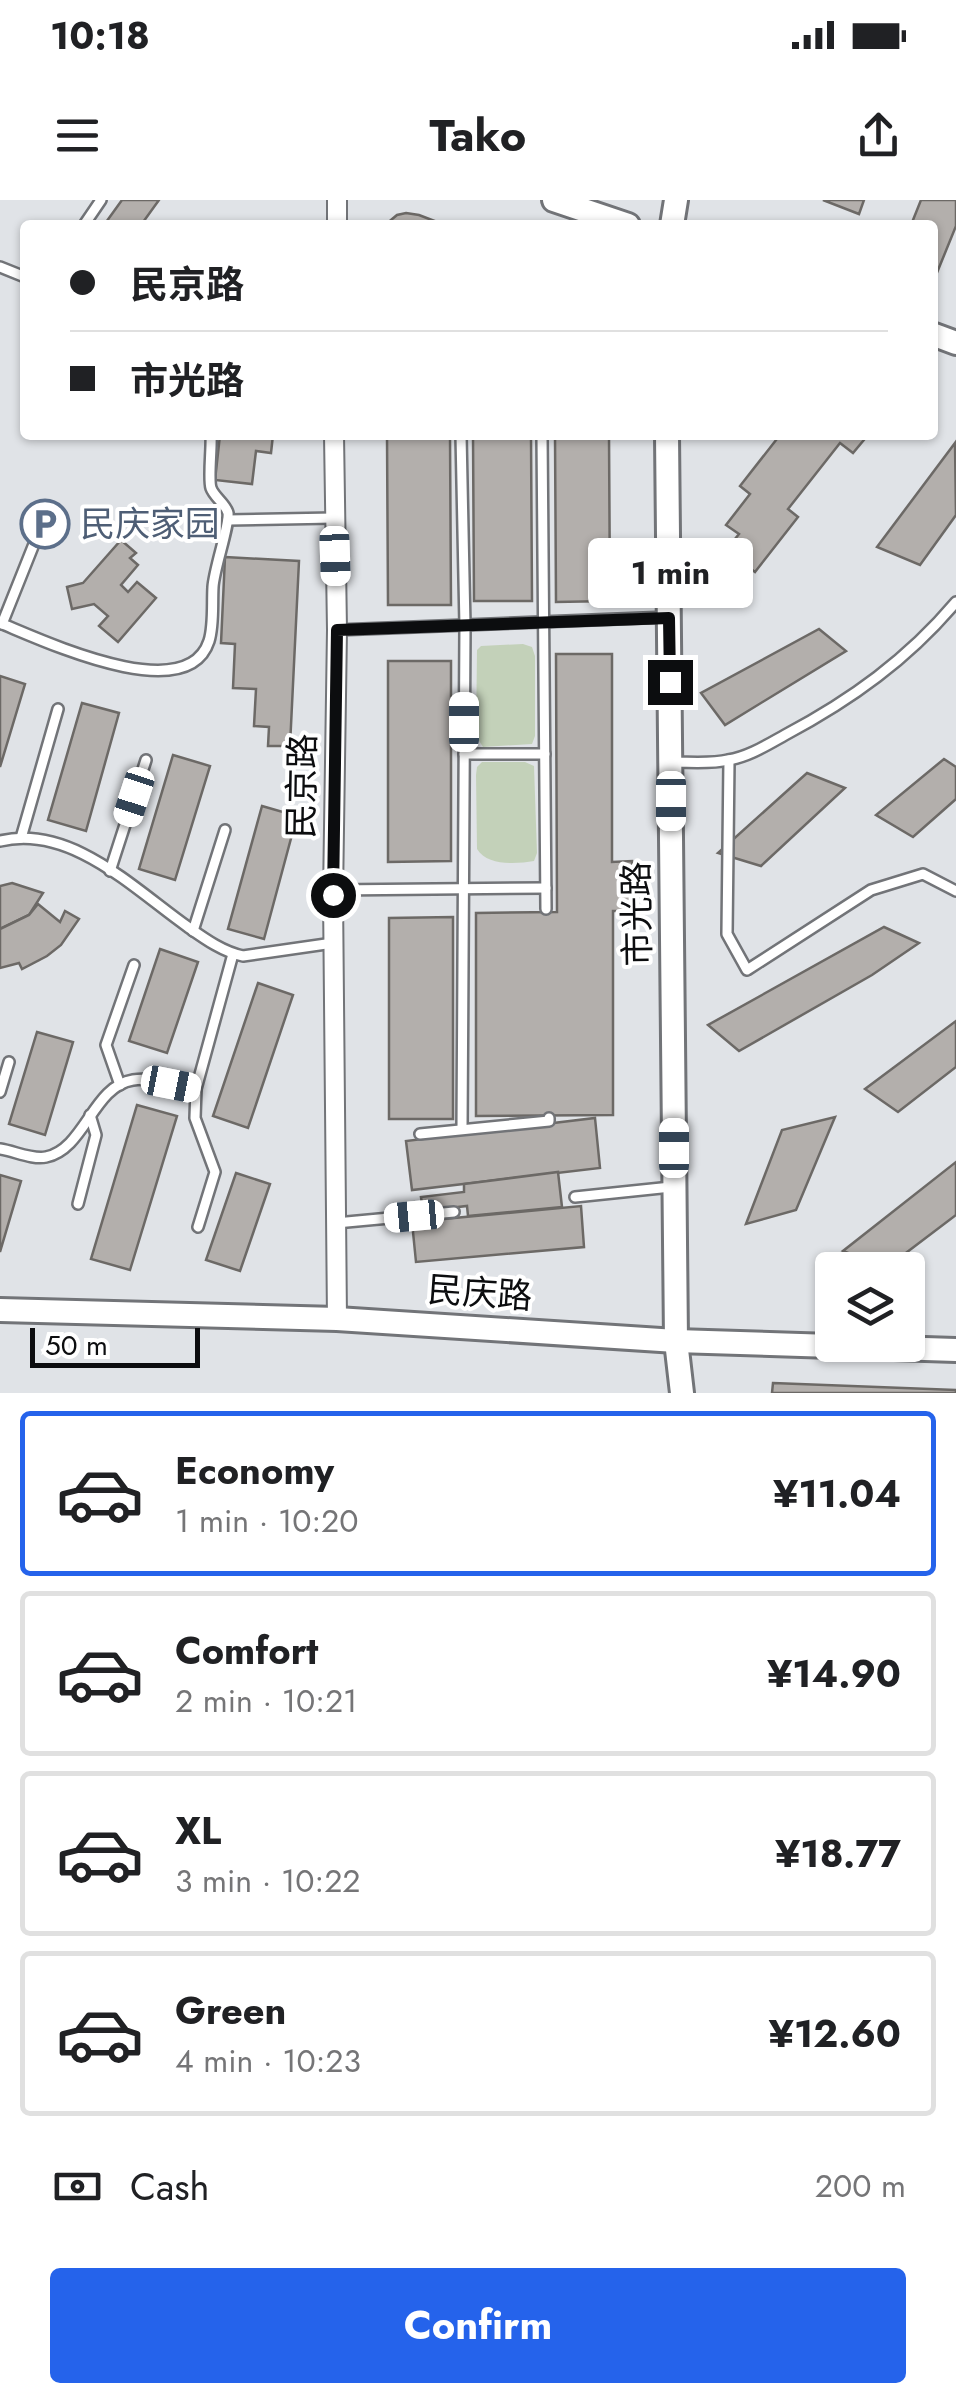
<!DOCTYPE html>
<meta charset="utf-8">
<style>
:root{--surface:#fff;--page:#f6f6f6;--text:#202124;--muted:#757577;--line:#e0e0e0;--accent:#2563eb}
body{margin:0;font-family:Jost,"Noto Sans SC",sans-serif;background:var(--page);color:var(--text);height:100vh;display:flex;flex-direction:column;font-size:38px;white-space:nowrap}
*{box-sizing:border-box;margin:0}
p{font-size:32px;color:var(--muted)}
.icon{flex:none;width:55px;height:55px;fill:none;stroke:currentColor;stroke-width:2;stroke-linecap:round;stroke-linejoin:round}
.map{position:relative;height:1193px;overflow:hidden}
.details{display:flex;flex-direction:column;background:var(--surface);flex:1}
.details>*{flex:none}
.hud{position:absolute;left:20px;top:20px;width:918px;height:220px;border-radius:10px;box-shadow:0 2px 8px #0004;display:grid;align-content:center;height:220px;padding:0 50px;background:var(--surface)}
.controls{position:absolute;left:815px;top:1052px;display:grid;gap:20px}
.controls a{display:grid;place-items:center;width:110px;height:110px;border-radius:10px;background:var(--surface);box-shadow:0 2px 8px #0004;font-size:50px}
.scale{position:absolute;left:30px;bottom:25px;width:170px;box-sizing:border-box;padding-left:10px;border:5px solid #0c0d0f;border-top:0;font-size:28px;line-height:35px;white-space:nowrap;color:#0c0d0f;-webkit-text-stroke:8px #fff;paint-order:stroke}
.end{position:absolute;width:45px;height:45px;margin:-22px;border:12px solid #0c0d0f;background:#fff;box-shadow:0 0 0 5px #fff}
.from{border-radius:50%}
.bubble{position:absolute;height:70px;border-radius:10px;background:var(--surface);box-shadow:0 2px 8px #0004;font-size:32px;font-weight:700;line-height:70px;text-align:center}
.car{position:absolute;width:30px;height:60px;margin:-30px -15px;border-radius:12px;box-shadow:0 0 8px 2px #0007;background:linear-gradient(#fff 24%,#345 0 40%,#fff 0 76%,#345 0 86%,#fff 0)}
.hud b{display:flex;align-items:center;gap:35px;height:95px;font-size:38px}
.hud b+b{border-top:2px solid var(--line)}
.hud i{width:25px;height:25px;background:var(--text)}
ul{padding:18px 0 0;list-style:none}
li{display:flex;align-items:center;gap:30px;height:165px;margin:0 20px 15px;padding:0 30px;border:5px solid var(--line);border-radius:10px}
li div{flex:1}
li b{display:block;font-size:38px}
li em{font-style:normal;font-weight:700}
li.on{border-color:var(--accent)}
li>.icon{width:90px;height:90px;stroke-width:1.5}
.pay{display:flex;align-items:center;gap:25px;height:110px;padding:0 50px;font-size:38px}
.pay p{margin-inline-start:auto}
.primary-button{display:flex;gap:20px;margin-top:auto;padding:20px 50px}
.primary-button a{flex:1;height:115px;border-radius:10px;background:var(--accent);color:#fff;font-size:40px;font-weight:700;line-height:115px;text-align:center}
.status{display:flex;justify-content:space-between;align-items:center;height:70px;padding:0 50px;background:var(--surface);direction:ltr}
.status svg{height:28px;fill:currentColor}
header{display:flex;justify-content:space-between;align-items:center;height:130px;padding:0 50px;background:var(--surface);font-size:45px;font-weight:700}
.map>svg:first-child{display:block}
</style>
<div class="status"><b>10:18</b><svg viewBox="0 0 49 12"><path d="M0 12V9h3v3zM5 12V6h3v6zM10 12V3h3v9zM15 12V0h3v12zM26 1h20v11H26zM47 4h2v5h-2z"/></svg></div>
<header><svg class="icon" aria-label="menu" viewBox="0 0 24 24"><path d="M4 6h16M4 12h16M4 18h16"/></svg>Tako<svg class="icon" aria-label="share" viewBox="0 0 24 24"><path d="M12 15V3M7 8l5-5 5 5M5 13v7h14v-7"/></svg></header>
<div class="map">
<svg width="956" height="1193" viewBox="0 0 956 1193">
<rect width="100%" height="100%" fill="#e0e3e7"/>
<g fill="#c3d1b9">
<path d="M523 444 532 447 535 456V536L532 544 483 547 476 536 477 450 481 446Z"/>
<path d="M482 562H525L534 566 537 653 534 661C516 664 487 666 477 649L476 575 477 567Z"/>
</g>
<g fill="#b3afac" stroke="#6c6966" stroke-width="2.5">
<path d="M122 0H159L141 25H104Z"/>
<path d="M823 0H864L859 14Z"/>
<path d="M921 0H956V26L934 80 932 25H911Z"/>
<path d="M406 13 419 15 445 25H385L397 15Z"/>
<path d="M220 235H273L271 253 256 251 252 284 215 280Z"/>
<path d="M387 235H450L451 405H388Z"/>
<path d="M473 235H531L532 401H474Z"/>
<path d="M555 235H609L610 401 556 402Z"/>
<path d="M780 235H868L853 253 840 243 788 309 798 317 755 372 726 350 739 334 726 325 750 294 740 286Z"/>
<path d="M955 243 956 315 920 365 877 347Z"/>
<path d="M121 340 136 353 130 358 138 365 121 385 128 392 137 382 156 398 118 442 99 426 108 416 94 404 72 409 67 387 83 383Z"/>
<path d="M225 357 299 361 290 546H268L269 527 254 526 256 489 233 488 235 444 221 443Z"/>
<path d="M819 429 846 451 725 525 701 493Z"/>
<path d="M556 454H612V662L632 661 633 711H613V915L476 916V713L557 712Z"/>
<path d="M388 461H451V661L388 662Z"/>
<path d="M0 476 25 484 0 567Z"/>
<path d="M82 503 119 513 86 631 48 620Z"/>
<path d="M173 555 210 566 175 680 139 669Z"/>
<path d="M944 559 956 567V599L913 637 876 615Z"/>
<path d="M807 573 845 588 761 666 718 653Z"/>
<path d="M262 606 297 616 264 739 228 729Z"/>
<path d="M12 683 43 693 29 715 0 729V686Z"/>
<path d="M38 704 60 722 65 711 79 719 61 745 47 756 22 769 19 763 0 768V729L29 715Z"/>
<path d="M453 717V919H389V718Z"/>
<path d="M884 727 919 743 872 775 739 851 708 825Z"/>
<path d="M160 749 198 762 167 853 129 841Z"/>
<path d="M258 783 293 795 248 928 213 916Z"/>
<path d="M956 821V867L898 912 865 889Z"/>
<path d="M37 832 73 842 45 935 9 924Z"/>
<path d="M137 905 177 916 130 1070 91 1059Z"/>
<path d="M835 917 796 1010 746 1024 782 930Z"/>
<path d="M595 918 600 968 412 990 406 941Z"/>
<path d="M956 962V1015L886 1068 843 1051Z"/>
<path d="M558 972 562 1007 468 1016 467 1006 423 1011 421 997 464 992V984Z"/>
<path d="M236 973 270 984 240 1071 206 1060Z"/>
<path d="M0 975 21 981 0 1052Z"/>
<path d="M581 1006 584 1047 416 1062 412 1022Z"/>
<path d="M773 1183 956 1190V1193H772Z"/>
</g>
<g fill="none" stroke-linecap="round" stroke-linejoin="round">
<g stroke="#727478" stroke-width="14">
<g id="service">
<path d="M84 25 101 0"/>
<path d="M0 67 25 77"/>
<path d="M461 235 465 426 462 929"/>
<path d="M542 235 546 709"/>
<path d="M228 320 334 318"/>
<path d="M0 423C42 440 187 509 209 441 214 425 212 404 213 387 214 369 230 324 228 313 226 304 214 297 211 288 208 279 212 247 211 235"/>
<path d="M2 424 36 339"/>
<path d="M337 430 669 417"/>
<path d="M464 554H545"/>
<path d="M729 560 727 734 747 770 871 690 923 674 956 691"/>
<path d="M673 562C691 562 711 564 728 560 748 557 767 545 785 535 851 500 908 459 956 402"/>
<path d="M21 638 58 509"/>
<path d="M0 641C71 624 134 689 188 727 205 739 223 752 243 756L333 743"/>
<path d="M110 671 146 560"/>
<path d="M333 690 546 688"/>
<path d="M193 731 225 630"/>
<path d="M120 885 106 845 134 765"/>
<path d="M0 892 9 862"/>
<path d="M420 934 549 921V918"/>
<path d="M0 949C14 951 33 960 46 957 85 949 93 886 133 880 153 877 176 885 196 889"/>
<path d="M575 997 671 987"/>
<path d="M78 1004 96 935 90 915"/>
<path d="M336 1023 454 1012"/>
<path d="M198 1027 215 972 195 918 196 889 233 754"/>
</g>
</g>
<g stroke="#727478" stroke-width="22">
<g id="minor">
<path d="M337 25V0"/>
<path d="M334 235 337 430 333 695 337 1119"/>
</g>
</g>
<g stroke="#727478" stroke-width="28">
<g id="tertiary">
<path d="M554 0 628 25"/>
<path d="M672 25 676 0"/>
<path d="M932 134 956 143"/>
<path d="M667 235 676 1141 682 1193"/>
<path d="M0 1110 337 1119 676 1141 956 1150"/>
</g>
</g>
<use href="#service" stroke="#fff" stroke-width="9"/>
<use href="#minor" stroke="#fff" stroke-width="18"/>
<use href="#tertiary" stroke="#fff" stroke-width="22"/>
</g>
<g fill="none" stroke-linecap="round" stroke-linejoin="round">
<path stroke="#0c0d0f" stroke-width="12" d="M333 695 337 430 669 418 670 482"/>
</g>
<defs>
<g id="parking-ring" transform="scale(2.5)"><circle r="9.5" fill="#fff" stroke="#5c6f8a" stroke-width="1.5"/><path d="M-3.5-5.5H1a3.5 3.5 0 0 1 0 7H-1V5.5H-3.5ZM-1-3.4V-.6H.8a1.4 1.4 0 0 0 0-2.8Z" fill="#5c6f8a"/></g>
</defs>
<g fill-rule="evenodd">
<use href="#parking-ring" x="45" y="324"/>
</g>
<g text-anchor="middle" stroke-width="8" stroke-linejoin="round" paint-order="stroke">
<g font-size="35" fill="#4e5e75" stroke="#fff" text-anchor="start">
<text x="80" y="336">民庆家园</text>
</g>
<g font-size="35" fill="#0c0d0f" stroke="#fff">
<text transform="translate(302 586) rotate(-89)" y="12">民京路</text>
<text transform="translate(637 714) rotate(-91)" y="12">市光路</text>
<text transform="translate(480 1093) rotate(4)" y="12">民庆路</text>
</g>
</g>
</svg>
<div class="controls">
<a><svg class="icon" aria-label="layers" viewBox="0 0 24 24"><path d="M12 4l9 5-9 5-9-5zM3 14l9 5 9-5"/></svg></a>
</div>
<div class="scale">50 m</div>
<i class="end from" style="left:333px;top:695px"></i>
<i class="end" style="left:670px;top:482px"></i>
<div class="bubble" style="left:588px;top:338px;width:165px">1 min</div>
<i class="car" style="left:335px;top:356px;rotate:178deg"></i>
<i class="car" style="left:464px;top:522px;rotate:0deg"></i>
<i class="car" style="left:134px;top:597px;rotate:198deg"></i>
<i class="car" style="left:671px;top:601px;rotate:180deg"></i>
<i class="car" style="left:171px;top:884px;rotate:101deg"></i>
<i class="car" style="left:674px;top:948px;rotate:0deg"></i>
<i class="car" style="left:414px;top:1016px;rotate:265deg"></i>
<div class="hud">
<b><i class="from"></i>民京路</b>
<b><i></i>市光路</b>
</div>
</div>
<section class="details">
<ul>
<li class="on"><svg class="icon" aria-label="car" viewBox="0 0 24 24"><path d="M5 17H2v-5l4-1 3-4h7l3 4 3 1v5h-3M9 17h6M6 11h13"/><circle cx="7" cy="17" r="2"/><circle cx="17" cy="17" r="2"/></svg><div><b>Economy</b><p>1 min · 10:20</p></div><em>¥11.04</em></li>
<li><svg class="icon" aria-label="car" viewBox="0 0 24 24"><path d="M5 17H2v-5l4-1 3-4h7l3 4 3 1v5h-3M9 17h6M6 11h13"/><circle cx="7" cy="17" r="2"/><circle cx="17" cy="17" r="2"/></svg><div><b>Comfort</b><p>2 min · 10:21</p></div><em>¥14.90</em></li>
<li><svg class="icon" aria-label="car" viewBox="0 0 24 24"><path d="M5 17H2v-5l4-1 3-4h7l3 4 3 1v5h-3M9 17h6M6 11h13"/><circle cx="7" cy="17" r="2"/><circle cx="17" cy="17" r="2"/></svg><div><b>XL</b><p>3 min · 10:22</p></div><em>¥18.77</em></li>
<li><svg class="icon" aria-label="car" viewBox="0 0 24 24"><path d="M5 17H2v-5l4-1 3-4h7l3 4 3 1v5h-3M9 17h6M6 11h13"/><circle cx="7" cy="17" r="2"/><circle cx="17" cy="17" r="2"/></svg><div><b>Green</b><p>4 min · 10:23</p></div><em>¥12.60</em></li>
</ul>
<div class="pay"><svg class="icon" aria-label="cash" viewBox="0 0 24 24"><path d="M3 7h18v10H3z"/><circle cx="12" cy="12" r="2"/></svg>Cash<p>200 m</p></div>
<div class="primary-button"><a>Confirm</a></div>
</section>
